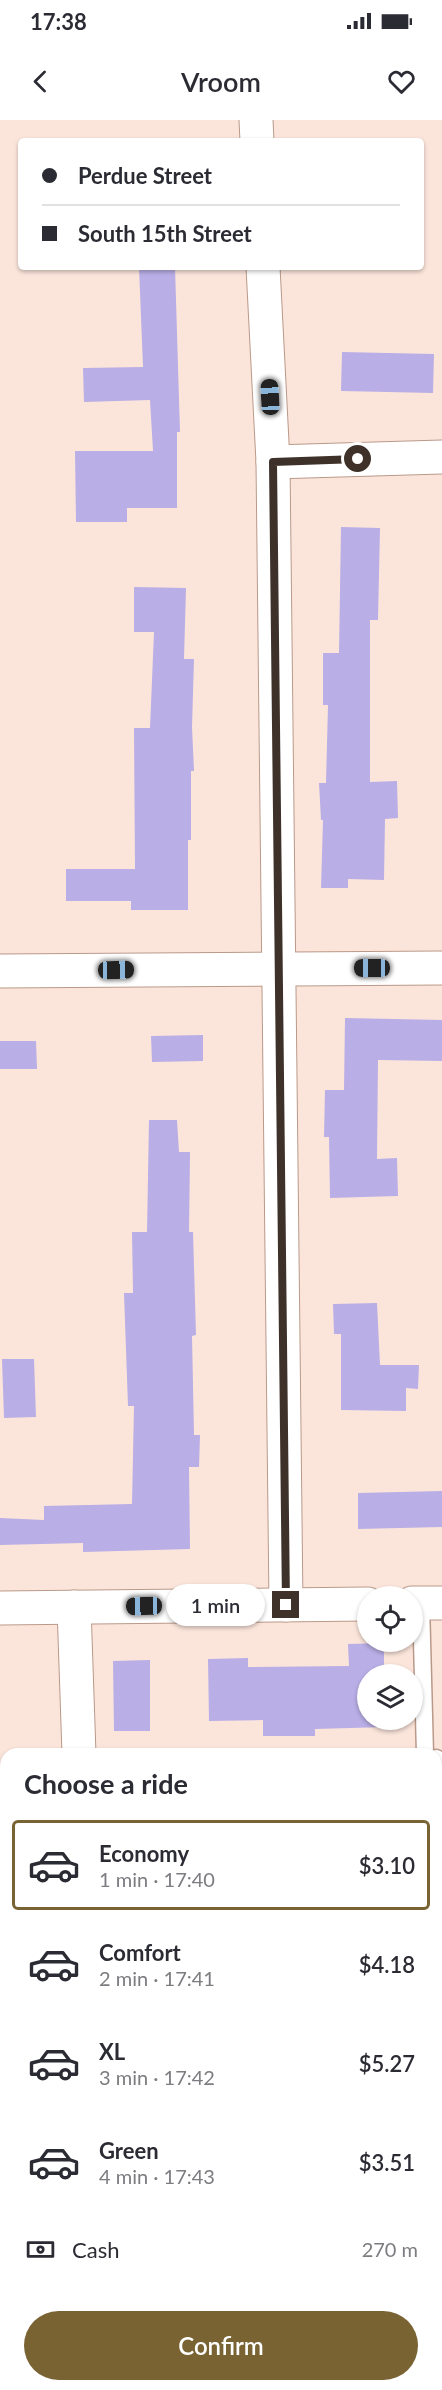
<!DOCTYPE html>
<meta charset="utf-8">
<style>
:root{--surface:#fff;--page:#f7f7f7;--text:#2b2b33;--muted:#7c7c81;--line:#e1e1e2;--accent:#796333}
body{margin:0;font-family:Lato,sans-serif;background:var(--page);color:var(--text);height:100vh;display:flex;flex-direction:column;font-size:22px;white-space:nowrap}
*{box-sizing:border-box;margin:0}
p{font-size:20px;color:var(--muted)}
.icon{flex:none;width:33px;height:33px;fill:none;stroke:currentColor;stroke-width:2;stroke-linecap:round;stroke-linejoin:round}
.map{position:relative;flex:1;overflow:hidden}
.panel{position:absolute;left:0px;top:1628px;width:442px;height:644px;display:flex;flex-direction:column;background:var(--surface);border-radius:18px 18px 0 0;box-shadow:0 2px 4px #0004}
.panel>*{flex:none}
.top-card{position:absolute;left:18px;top:18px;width:406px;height:132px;border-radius:6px;box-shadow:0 2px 4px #0004;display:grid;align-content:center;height:132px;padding:0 24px;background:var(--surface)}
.tools{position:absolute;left:357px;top:1466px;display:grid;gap:12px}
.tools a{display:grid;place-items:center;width:66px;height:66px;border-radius:50%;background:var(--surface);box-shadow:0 2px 4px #0004;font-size:30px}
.end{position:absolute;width:27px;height:27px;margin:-14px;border:8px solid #3e312a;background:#fff;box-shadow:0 0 0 3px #fff}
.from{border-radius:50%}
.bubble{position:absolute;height:42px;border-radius:21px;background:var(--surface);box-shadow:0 2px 4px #0004;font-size:20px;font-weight:600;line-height:42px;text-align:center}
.car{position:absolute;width:18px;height:36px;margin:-18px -9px;border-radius:8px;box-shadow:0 0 4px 2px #0007;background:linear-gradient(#222 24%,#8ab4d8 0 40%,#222 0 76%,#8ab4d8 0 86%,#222 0)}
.top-card b{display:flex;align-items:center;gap:21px;height:57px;font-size:22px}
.top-card b+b{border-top:2px solid var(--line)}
.top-card i{width:15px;height:15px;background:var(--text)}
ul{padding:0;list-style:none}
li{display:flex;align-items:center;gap:18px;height:90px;margin:0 12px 9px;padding:0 12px;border:3px solid transparent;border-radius:6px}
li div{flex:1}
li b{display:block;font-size:22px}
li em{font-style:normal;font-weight:600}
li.current{border-color:var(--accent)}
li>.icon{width:54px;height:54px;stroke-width:1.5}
h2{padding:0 24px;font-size:27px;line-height:72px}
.pay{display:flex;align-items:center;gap:15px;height:66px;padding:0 24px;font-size:22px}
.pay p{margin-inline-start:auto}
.button{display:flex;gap:12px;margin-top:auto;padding:12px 24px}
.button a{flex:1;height:69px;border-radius:36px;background:var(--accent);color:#fff;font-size:24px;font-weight:600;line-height:69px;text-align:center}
.status{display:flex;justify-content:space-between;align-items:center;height:42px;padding:0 30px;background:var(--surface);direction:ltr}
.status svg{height:16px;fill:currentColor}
header{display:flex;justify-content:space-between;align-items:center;height:78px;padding:0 24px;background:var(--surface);font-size:27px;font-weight:600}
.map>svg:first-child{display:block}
</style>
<div class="status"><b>17:38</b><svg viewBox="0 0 49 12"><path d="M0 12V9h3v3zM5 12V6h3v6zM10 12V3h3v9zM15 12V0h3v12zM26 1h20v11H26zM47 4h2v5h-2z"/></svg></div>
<header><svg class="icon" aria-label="back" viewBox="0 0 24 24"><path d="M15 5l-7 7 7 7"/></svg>Vroom<svg class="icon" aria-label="heart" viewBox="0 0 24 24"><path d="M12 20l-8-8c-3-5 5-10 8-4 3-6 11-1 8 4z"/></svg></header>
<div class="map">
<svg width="442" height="2270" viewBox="0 0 442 2270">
<rect width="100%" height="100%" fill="#fbe5db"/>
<g fill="#b9aee6">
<path d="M139 147H175L180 312H177V388H127V402H76L75 331H153L150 280 84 282 83 248 143 247Z"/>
<path d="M342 232 434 234 433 273 341 271Z"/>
<path d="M341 407 380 408 378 500H370V662L397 661 398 698 385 699 384 760 348 759V768H321L323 700H321L319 663H326L328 585H323V533H339Z"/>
<path d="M134 467 186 468 184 539H194L192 607 194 651H191V720H188V790H131V781H66V749H135L134 608H150L154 512H134Z"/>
<path d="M345 898 442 900V941L378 940 377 1039 397 1038 398 1076 330 1078 329 1017H324L325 970H344Z"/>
<path d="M203 915V941L152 942 151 916Z"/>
<path d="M0 921H36L37 949H0Z"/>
<path d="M149 1000H177L179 1032H190L189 1112H193L196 1215 192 1216 194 1315H200L199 1347H189L190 1429 83 1432V1423L0 1425V1398L44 1400V1386L132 1384 134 1286H128L124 1173H133L132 1112H147Z"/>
<path d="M377 1183 380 1245H419L418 1269 406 1268V1291L341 1290V1214H334L333 1184Z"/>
<path d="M2 1239H34L36 1297 4 1298Z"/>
<path d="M442 1371V1407L358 1409V1373Z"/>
<path d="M384 1523V1554H368V1599H385L386 1607 315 1609V1616H263V1600L209 1601 208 1539 248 1538V1547L349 1546 348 1524Z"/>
<path d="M150 1540V1611H114L113 1541Z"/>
</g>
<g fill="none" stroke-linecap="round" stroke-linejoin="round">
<g stroke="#ba9989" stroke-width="19">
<g id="service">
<path d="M421 1483 425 1634"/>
<path d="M436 1638 442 1641"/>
<path d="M436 1718H442"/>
<path d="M0 1724H6"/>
<path d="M436 2188H442"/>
<path d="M0 2194H6"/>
</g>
</g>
<g stroke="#ba9989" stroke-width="35">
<g id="minor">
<path d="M256 0 257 21"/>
<path d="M263 147 273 342 286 1485"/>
<path d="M273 342 442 337"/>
<path d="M0 851 442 848"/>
<path d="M74 1487 79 1634"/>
<path d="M436 1947H442"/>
<path d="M0 1952H6"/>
<path d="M98 2265V2270"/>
</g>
</g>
<g stroke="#ba9989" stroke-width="35">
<g id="tertiary">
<path d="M412 1483H442"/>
<path d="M0 1488 368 1484"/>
</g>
</g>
<use href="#service" stroke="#fff" stroke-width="16"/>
<use href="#minor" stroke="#fff" stroke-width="33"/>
<use href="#tertiary" stroke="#fff" stroke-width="33"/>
</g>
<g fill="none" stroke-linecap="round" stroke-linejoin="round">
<path stroke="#3e312a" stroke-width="8" d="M286 1485 273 342 358 339"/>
</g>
</svg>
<div class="tools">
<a><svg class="icon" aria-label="locate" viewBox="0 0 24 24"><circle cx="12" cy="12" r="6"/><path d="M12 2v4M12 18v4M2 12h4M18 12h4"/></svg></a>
<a><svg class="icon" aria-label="layers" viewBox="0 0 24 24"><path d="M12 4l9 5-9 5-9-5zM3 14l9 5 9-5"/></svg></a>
</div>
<i class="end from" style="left:358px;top:339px"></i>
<i class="end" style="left:286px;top:1485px"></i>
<div class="bubble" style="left:166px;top:1464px;width:99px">1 min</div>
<i class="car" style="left:270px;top:277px;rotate:357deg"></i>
<i class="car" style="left:372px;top:848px;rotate:270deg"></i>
<i class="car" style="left:116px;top:850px;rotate:89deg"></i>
<i class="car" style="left:144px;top:1486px;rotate:269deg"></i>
<div class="top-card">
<b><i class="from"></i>Perdue Street</b>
<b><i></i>South 15th Street</b>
</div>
<section class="panel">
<h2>Choose a ride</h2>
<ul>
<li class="current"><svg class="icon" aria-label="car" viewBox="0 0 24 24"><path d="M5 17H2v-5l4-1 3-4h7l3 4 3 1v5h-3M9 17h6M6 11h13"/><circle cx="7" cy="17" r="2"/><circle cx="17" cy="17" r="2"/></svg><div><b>Economy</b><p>1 min · 17:40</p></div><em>$3.10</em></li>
<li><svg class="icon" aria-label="car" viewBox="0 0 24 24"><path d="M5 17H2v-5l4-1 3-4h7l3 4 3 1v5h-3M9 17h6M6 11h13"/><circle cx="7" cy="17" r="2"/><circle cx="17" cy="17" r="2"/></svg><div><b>Comfort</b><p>2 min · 17:41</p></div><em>$4.18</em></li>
<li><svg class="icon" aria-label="car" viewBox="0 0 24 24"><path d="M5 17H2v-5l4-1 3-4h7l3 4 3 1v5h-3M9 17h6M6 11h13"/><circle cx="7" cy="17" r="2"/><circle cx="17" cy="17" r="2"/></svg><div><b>XL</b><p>3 min · 17:42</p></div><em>$5.27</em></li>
<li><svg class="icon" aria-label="car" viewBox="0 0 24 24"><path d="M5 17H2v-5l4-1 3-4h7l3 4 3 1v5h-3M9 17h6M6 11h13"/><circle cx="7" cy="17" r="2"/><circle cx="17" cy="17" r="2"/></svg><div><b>Green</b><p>4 min · 17:43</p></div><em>$3.51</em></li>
</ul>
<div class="pay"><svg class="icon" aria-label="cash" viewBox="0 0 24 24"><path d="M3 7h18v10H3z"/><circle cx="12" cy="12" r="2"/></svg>Cash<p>270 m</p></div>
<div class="button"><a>Confirm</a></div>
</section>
</div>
